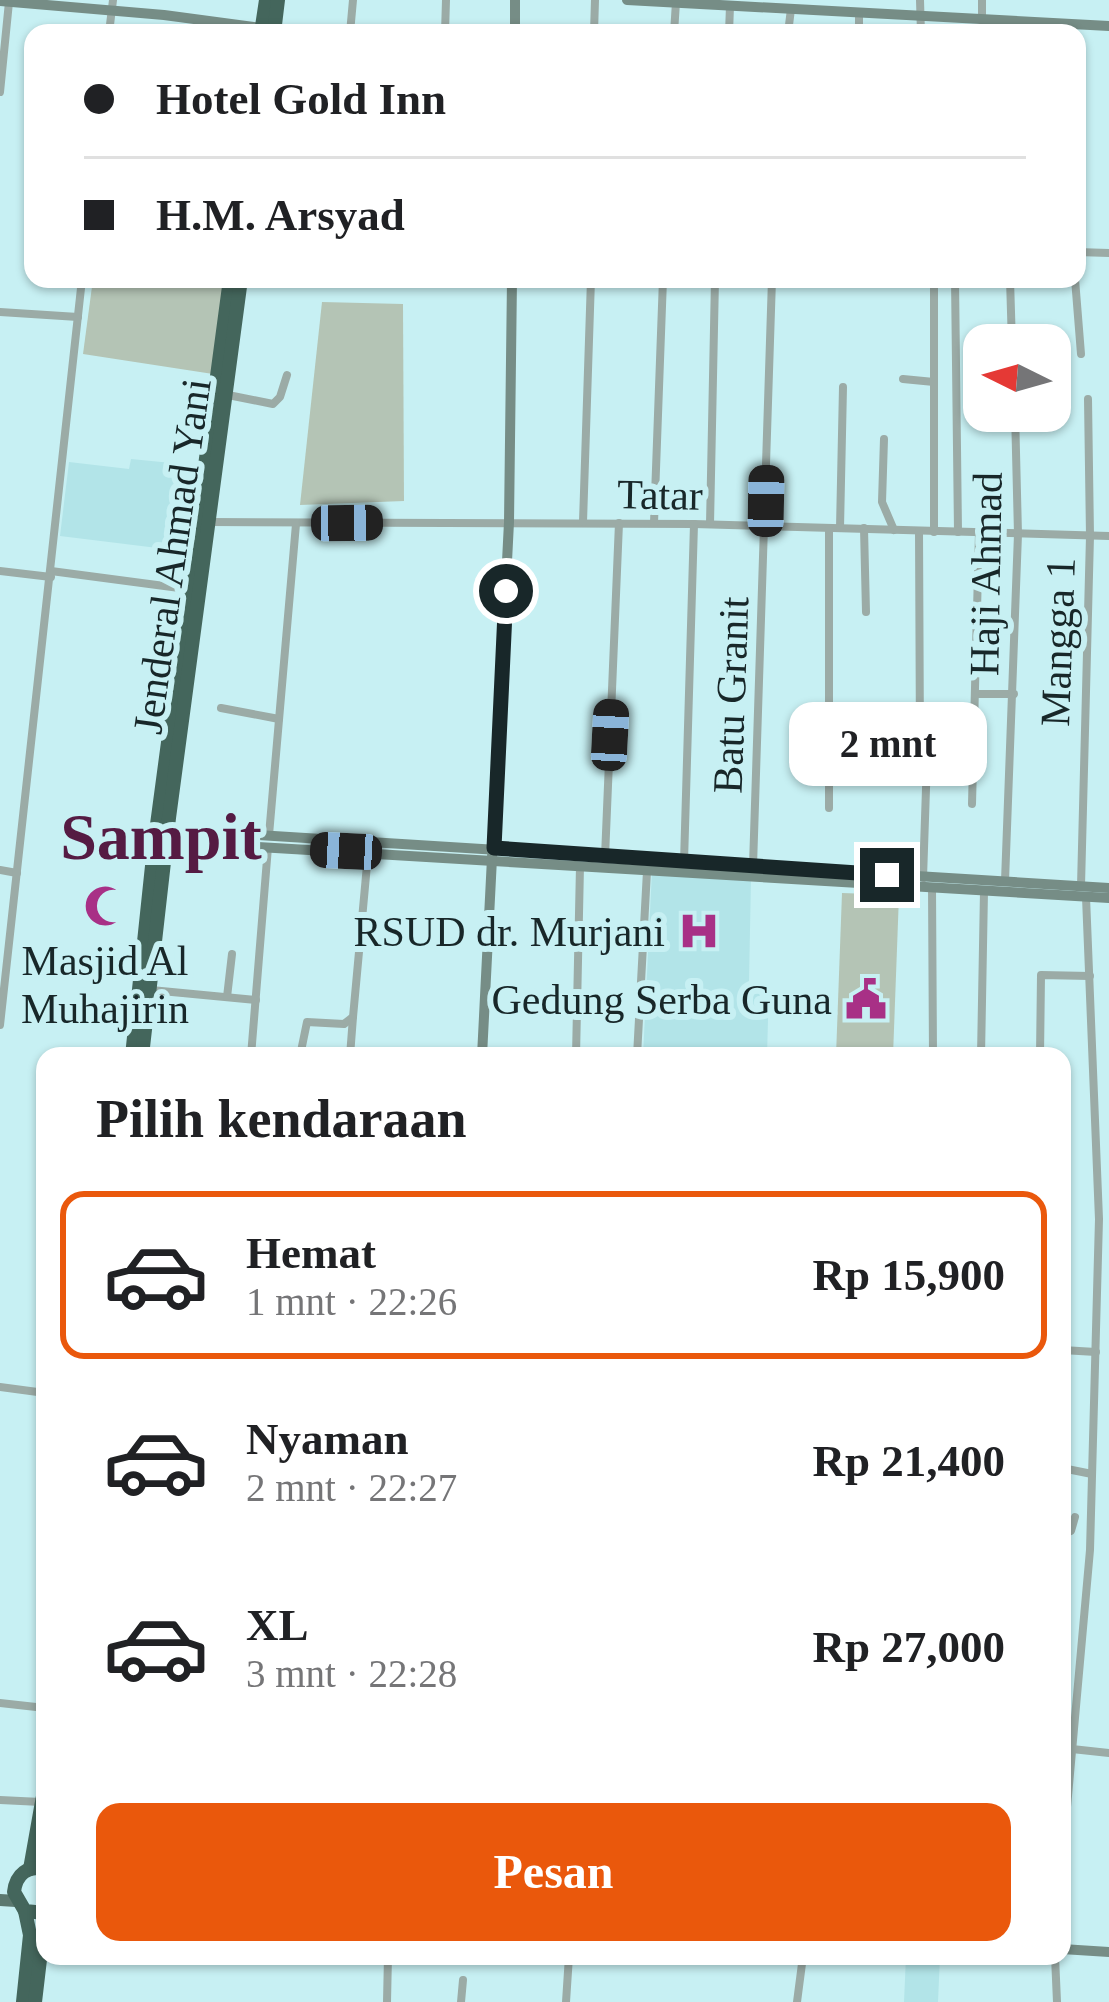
<!DOCTYPE html>
<html lang="id">
<meta charset="utf-8">
<style>
:root{--surface:#fff;--page:#f2f2f2;--text:#202124;--muted:#757577;--line:#e0e0e0;--accent:#ea580c}
body{margin:0;font-family:"Times New Roman",serif;background:var(--page);color:var(--text);height:100vh;display:flex;flex-direction:column;font-size:45px;white-space:nowrap}
*{box-sizing:border-box;margin:0}
p{font-size:39px;color:var(--muted)}
.icon{flex:none;width:66px;height:66px;fill:none;stroke:currentColor;stroke-width:2;stroke-linecap:round;stroke-linejoin:round}
.map{position:relative;flex:1;overflow:hidden}
.panel{position:absolute;left:36px;top:1047px;width:1035px;height:918px;display:flex;flex-direction:column;background:var(--surface);border-radius:24px;box-shadow:0 3px 9px #0004}
.panel>*{flex:none}
.top-card{position:absolute;left:24px;top:24px;width:1062px;height:264px;border-radius:24px;box-shadow:0 3px 9px #0004;display:grid;align-content:center;height:264px;padding:0 60px;background:var(--surface)}
.needle{width:78px;rotate:275deg}
.controls{position:absolute;left:963px;top:324px;display:grid;gap:24px}
.controls a{display:grid;place-items:center;width:108px;height:108px;border-radius:24px;background:var(--surface);box-shadow:0 3px 9px #0004;font-size:60px}
.end{position:absolute;width:54px;height:54px;margin:-27px;border:15px solid #182729;background:#fff;box-shadow:0 0 0 6px #fff}
.from{border-radius:50%}
.bubble{position:absolute;height:84px;border-radius:24px;background:var(--surface);box-shadow:0 3px 9px #0004;font-size:39px;font-weight:800;line-height:84px;text-align:center}
.car{position:absolute;width:36px;height:72px;margin:-36px -18px;border-radius:15px;box-shadow:0 0 9px 3px #0007;background:linear-gradient(#222 24%,#8ab4d8 0 40%,#222 0 76%,#8ab4d8 0 86%,#222 0)}
.top-card b{display:flex;align-items:center;gap:42px;height:114px;font-size:45px}
.top-card b+b{border-top:3px solid var(--line)}
.top-card i{width:30px;height:30px;background:var(--text)}
ul{padding:0;list-style:none}
li{display:flex;align-items:center;gap:36px;height:168px;margin:0 24px 18px;padding:0 36px;border:6px solid transparent;border-radius:24px}
li div{flex:1}
li b{display:block;font-size:45px}
li em{font-style:normal;font-weight:800}
li.on{border-color:var(--accent)}
li>.icon{width:108px;height:108px;stroke-width:1.5}
h2{padding:0 60px;font-size:54px;line-height:144px}
.action{display:flex;gap:24px;margin-top:auto;padding:24px 60px}
.action a{flex:1;height:138px;border-radius:24px;background:var(--accent);color:#fff;font-size:48px;font-weight:800;line-height:138px;text-align:center}
.map>svg:first-child{display:block}
</style>
<div class="map">
<svg width="1109" height="2002" viewBox="0 0 1109 2002">
<rect width="100%" height="100%" fill="#c7f0f3"/>
<g fill="#b2e4e8">
<path d="M131 459 202 466 190 552 60 536 69 462 129 469Z"/>
<path d="M652 871 751 878 749 982 769 984 767 1056H643Z"/>
<path d="M906 1956H940L938 2002H904Z"/>
</g>
<g fill="#b4c4b5">
<path d="M93 279H179L225 286 213 374 83 354Z"/>
<path d="M322 302 403 304 404 501 300 505Z"/>
<path d="M842 893 899 895 893 1056H836Z"/>
</g>
<g fill="none" stroke-linecap="round" stroke-linejoin="round">
<g stroke="#9baba6" stroke-width="8">
<path d="M920 0 921 33"/>
<path d="M982 0V21"/>
<path d="M109 33 113 0"/>
<path d="M350 33 353 0"/>
<path d="M445 33 446 0"/>
<path d="M594 33 595 0"/>
<path d="M674 33 676 2"/>
<path d="M729 33 730 6"/>
<path d="M788 33 791 9"/>
<path d="M859 33V13"/>
<path d="M0 92 9 2"/>
<path d="M1077 252 1109 253"/>
<path d="M955 279 958 532"/>
<path d="M1010 279 1012 345"/>
<path d="M1075 279 1081 354"/>
<path d="M0 312 78 317"/>
<path d="M903 379 934 382"/>
<path d="M228 395 273 404 280 397 287 375"/>
<path d="M884 439 882 502 894 530"/>
<path d="M210 522 694 524 1109 536"/>
<path d="M583 522 591 279"/>
<path d="M654 523 663 279"/>
<path d="M710 524 715 279"/>
<path d="M829 528V808"/>
<path d="M840 528 843 387"/>
<path d="M864 528 866 612"/>
<path d="M919 531 920 748 927 759 923 878"/>
<path d="M934 532V279"/>
<path d="M0 571 51 577"/>
<path d="M51 571 187 589"/>
<path d="M975 694H1014"/>
<path d="M221 708 279 719"/>
<path d="M972 804 979 533"/>
<path d="M269 835 296 524"/>
<path d="M605 857 619 523"/>
<path d="M684 862 694 524"/>
<path d="M753 866 772 279"/>
<path d="M0 870 17 873"/>
<path d="M1005 881 1018 534 1015 411"/>
<path d="M1081 886 1090 536 1088 399"/>
<path d="M932 887 933 1056"/>
<path d="M151 990 256 1000"/>
<path d="M227 997 232 954"/>
<path d="M0 1025 82 279"/>
<path d="M398 1052 437 1056"/>
<path d="M207 1053 251 1056"/>
<path d="M251 1056 268 847"/>
<path d="M300 1056 307 1022 344 1024 353 1017 368 854"/>
<path d="M350 1056 353 1017"/>
<path d="M576 1056 580 866"/>
<path d="M637 1056 647 871"/>
<path d="M981 1056 984 891"/>
<path d="M1040 1056 1041 975 1090 976"/>
<path d="M1062 1350 1096 1352"/>
<path d="M0 1387 45 1393"/>
<path d="M1062 1468 1092 1474"/>
<path d="M1062 1533 1071 1531 1075 1517"/>
<path d="M0 1703 45 1708"/>
<path d="M1072 1749 1109 1753"/>
<path d="M0 1800 41 1802"/>
<path d="M1062 1863 1090 1550 1099 1219 1086 897"/>
<path d="M1055 1956 1057 2002"/>
<path d="M387 2002 388 1956"/>
<path d="M461 2002 463 1980"/>
<path d="M566 2002 569 1956"/>
<path d="M797 2002 803 1956"/>
</g>
<g stroke="#768d86" stroke-width="10">
<path d="M627 0 1109 26"/>
<path d="M0 1 164 15 262 28"/>
<path d="M515 33V0"/>
<path d="M160 829 1109 888"/>
<path d="M160 841 1109 898"/>
<path d="M482 1056 509 522 512 279"/>
<path d="M1062 1949 1109 1952"/>
</g>
<path stroke="#5b786f" stroke-width="12" d="M0 1900 16 1901"/>
<g stroke="#44665c" stroke-width="14">
<path d="M261 33 266 0"/>
<path d="M274 33 278 0"/>
<path d="M132 1056 154 847 230 279"/>
<path d="M142 1056 169 818 241 279"/>
<path d="M30 1869 45 1785"/>
<path d="M45 1869C28 1865 16 1874 14 1892L25 1911 45 1913"/>
<path d="M23 2002 30 1935 25 1911"/>
<path d="M35 2002 45 1917"/>
</g>
</g>
<g fill="none" stroke-linecap="round" stroke-linejoin="round">
<path stroke="#182729" stroke-width="15" d="M506 591 494 848 887 875"/>
</g>
<defs>
<g id="mosque-bare" transform="scale(3.24)"><path d="M3.5-4.9A6 6 0 1 0 3.5 4.9A5 5 0 1 1 3.5-4.9Z" fill="#a83086" stroke="#c7f0f3" stroke-width="2.5" paint-order="stroke"/></g>
<g id="hospital-bare" transform="scale(3.24)"><path d="M-5-5h3v3.5h4V-5h3V5h-3V1.5h-4V5h-3Z" fill="#a83086" stroke="#c7f0f3" stroke-width="2.5" paint-order="stroke"/></g>
<g id="civic-bare" transform="scale(3.24)"><path d="M-.6-6.5H3V-4.5H.6V-3L4-1V1h2V6H-6V1h2V-1L-.6-3ZM-1.2 2.5V6h2.4V2.5Z" fill="#a83086" stroke="#c7f0f3" stroke-width="2.5" paint-order="stroke"/></g>
</defs>
<g fill-rule="evenodd">
<use href="#mosque-bare" x="105" y="906"/>
<use href="#hospital-bare" x="699" y="931"/>
<use href="#civic-bare" x="866" y="999"/>
</g>
<g text-anchor="middle" stroke-width="12" stroke-linejoin="round" paint-order="stroke">
<g font-size="42" fill="#182729" stroke="#c7f0f3">
<text transform="translate(660 494) rotate(1)" y="15">Tatar</text>
<text transform="translate(171 556) rotate(-82)" y="15">Jenderal Ahmad Yani</text>
<text transform="translate(985 574) rotate(-89)" y="15">Haji Ahmad</text>
<text transform="translate(1057 642) rotate(-88)" y="15">Mangga 1</text>
<text transform="translate(730 695) rotate(-88)" y="15">Batu Granit</text>
</g>
<g font-size="42" fill="#182729" stroke="#c7f0f3" text-anchor="end">
<text x="665" y="946">RSUD dr. Murjani</text>
<text x="105" y="975" text-anchor="middle">Masjid Al<tspan x="105" dy="48">Muhajirin</tspan></text>
<text x="832" y="1014">Gedung Serba Guna</text>
</g>
<g font-size="66" font-weight="bold" fill="#551b43" stroke="#c7f0f3">
<text x="161" y="859">Sampit</text>
</g>
</g>
</svg>
<div class="controls">
<a><svg class="needle" viewBox="-14 -14 28 28"><path d="M0-13l5 13h-10z" fill="#e53935"/><path d="M0 13l5-13h-10z" fill="#757577"/></svg></a>
</div>
<i class="end from" style="left:506px;top:591px"></i>
<i class="end" style="left:887px;top:875px"></i>
<div class="bubble" style="left:789px;top:702px;width:198px">2 mnt</div>
<i class="car" style="left:766px;top:501px;rotate:1deg"></i>
<i class="car" style="left:347px;top:523px;rotate:89deg"></i>
<i class="car" style="left:610px;top:735px;rotate:3deg"></i>
<i class="car" style="left:346px;top:851px;rotate:273deg"></i>
<div class="top-card">
<b><i class="from"></i>Hotel Gold Inn</b>
<b><i></i>H.M. Arsyad</b>
</div>
<section class="panel">
<h2>Pilih kendaraan</h2>
<ul>
<li class="on"><svg class="icon" aria-label="car" viewBox="0 0 24 24"><path d="M5 17H2v-5l4-1 3-4h7l3 4 3 1v5h-3M9 17h6M6 11h13"/><circle cx="7" cy="17" r="2"/><circle cx="17" cy="17" r="2"/></svg><div><b>Hemat</b><p>1 mnt · 22:26</p></div><em>Rp 15,900</em></li>
<li><svg class="icon" aria-label="car" viewBox="0 0 24 24"><path d="M5 17H2v-5l4-1 3-4h7l3 4 3 1v5h-3M9 17h6M6 11h13"/><circle cx="7" cy="17" r="2"/><circle cx="17" cy="17" r="2"/></svg><div><b>Nyaman</b><p>2 mnt · 22:27</p></div><em>Rp 21,400</em></li>
<li><svg class="icon" aria-label="car" viewBox="0 0 24 24"><path d="M5 17H2v-5l4-1 3-4h7l3 4 3 1v5h-3M9 17h6M6 11h13"/><circle cx="7" cy="17" r="2"/><circle cx="17" cy="17" r="2"/></svg><div><b>XL</b><p>3 mnt · 22:28</p></div><em>Rp 27,000</em></li>
</ul>
<div class="action"><a>Pesan</a></div>
</section>
</div>
